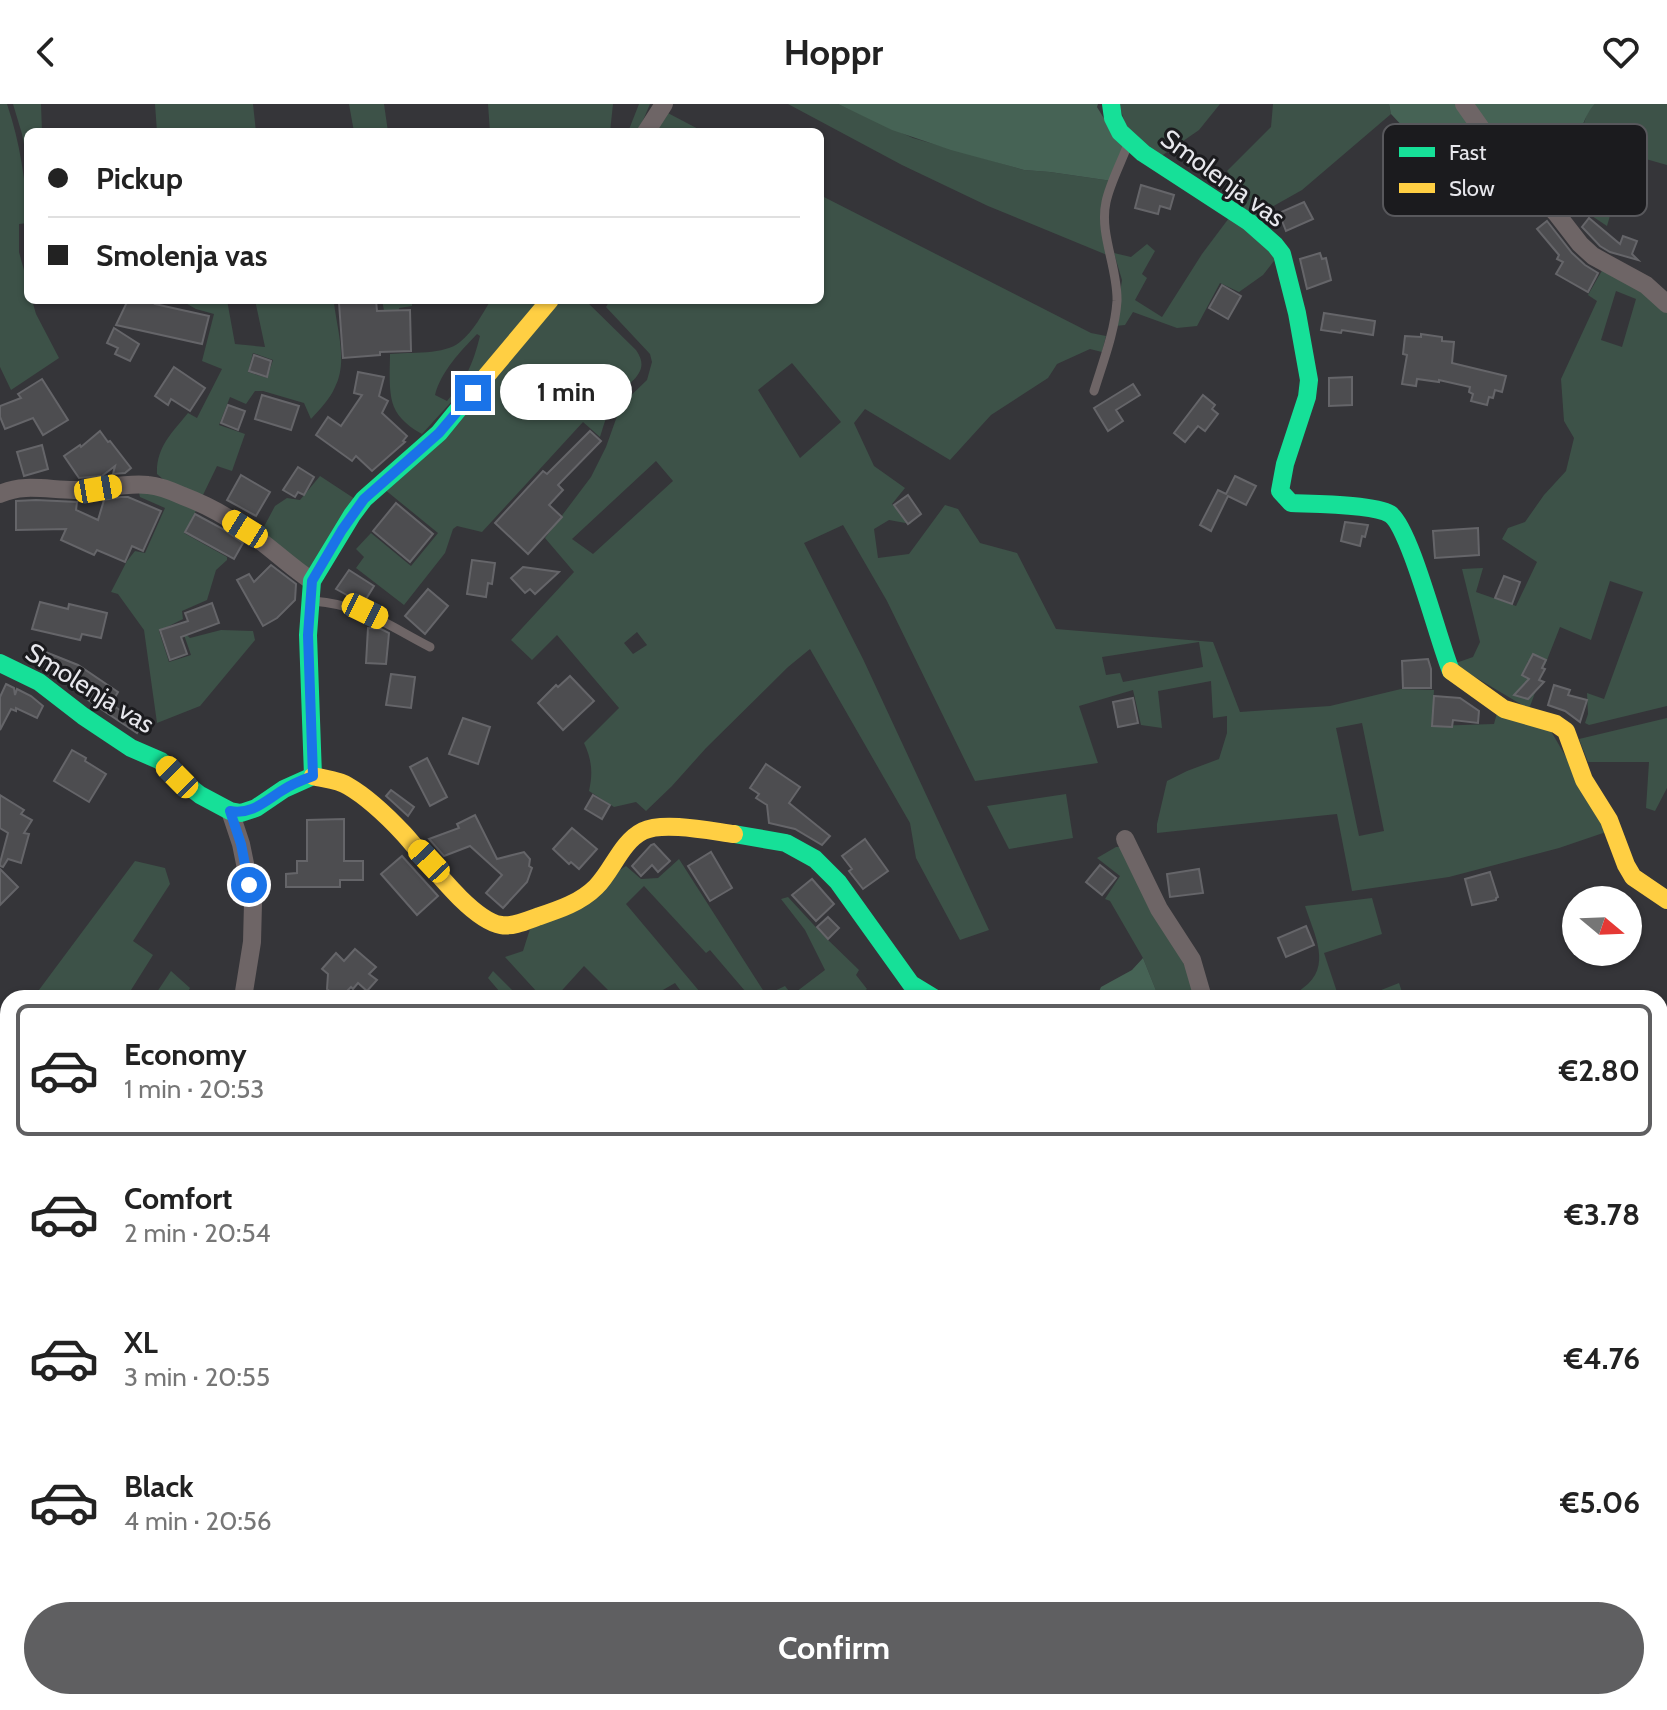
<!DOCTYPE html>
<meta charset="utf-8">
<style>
:root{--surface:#fff;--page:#f6f6f6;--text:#222;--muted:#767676;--line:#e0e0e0;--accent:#5f5f61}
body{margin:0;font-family:Cabin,sans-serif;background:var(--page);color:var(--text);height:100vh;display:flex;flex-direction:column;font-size:30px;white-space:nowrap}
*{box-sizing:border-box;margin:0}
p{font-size:26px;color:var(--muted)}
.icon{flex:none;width:44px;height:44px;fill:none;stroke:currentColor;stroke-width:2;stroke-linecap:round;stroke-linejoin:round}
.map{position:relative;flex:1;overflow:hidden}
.details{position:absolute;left:0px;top:886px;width:1668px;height:720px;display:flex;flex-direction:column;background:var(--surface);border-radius:24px 24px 0 0;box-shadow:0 2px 6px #0004}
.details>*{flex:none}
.hud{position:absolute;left:24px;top:24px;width:800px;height:176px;border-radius:12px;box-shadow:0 2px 6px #0004;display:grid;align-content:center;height:176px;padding:0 24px;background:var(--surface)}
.needle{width:52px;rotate:109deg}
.tools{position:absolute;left:1562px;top:782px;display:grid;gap:16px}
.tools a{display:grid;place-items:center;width:80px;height:80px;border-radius:50%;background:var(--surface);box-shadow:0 2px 6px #0004;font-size:40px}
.end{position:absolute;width:36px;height:36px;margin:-18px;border:10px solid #1a73e8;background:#fff;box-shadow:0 0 0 4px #fff}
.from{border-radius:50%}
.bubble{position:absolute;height:56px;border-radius:28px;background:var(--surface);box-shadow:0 2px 6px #0004;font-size:26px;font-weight:700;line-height:56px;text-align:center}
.car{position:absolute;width:24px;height:48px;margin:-24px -12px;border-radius:10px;box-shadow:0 0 6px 2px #0007;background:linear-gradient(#f5c518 24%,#345 0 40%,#f5c518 0 76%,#345 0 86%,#f5c518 0)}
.hud b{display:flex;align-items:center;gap:28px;height:76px;font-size:30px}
.hud b+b{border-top:2px solid var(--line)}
.hud i{width:20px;height:20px;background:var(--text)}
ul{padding:14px 0 0;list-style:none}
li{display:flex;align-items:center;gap:24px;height:132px;margin:0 16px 12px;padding:0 8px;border:4px solid transparent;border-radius:12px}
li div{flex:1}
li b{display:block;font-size:30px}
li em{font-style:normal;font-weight:700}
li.current{border-color:var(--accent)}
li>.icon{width:72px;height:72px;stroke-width:1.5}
.action{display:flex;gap:16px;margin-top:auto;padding:16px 24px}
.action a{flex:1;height:92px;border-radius:48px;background:var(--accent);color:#fff;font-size:32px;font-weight:700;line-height:92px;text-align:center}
header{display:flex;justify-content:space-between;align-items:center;height:104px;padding:0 24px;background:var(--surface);font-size:36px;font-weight:700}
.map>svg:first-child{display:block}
</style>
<header><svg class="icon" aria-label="back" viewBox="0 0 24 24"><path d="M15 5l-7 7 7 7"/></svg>Hoppr<svg class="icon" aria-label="heart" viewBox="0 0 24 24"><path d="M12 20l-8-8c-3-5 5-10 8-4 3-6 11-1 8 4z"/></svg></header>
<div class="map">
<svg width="1667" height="1606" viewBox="0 0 1667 1606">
<rect width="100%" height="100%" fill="#353539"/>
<g fill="#3d5248" fill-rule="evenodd">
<path d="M0 0H7C20 38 26 79 28 119L19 120V148L28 181V196H32L36 210 59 254 11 286 0 263Z"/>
<path d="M13 0H41L42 28H28V61L22 30Z"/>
<path d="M155 0H253L256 28H157Z"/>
<path d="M349 0H384L388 28H354Z"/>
<path d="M488 0H613L610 28H490Z"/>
<path d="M639 0H650L638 28H628Z"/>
<path d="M788 0H838L913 34 1024 66 1050 68 1112 77 1107 85V151L988 102 902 61Z"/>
<path d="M1119 0H1220L1199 26 1160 53 1128 29Z"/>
<path d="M1273 0H1389L1391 10 1302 86 1254 113 1242 105 1250 94 1227 67 1271 23Z"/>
<path d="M1595 0H1667V61L1628 50 1607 122 1589 110 1576 96 1588 73 1568 56 1579 34 1589 4Z"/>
<path d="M664 7 704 28H651Z"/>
<path d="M820 91 1091 229 1106 232 1102 248 1090 245 1057 260 1048 274 991 311 950 356 865 305 854 319 874 362 905 384 892 400 911 420 889 416 874 425 878 454 909 450 945 401 958 405 980 439 1017 449 1056 525 1213 538 1240 608 1330 602 1401 585 1434 586 1432 622 1494 620 1497 609 1548 622 1609 727 1559 744 1449 773 1352 787 1337 710 1157 729V720L1167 677 1187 667 1219 655 1227 629V612L1213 614 1211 577 1158 587 1162 624 1141 621 1133 586 1079 602 1098 659 975 677 887 497 843 421 804 439 863 555 989 826 960 836 916 754 910 719 810 545 788 563 706 644 672 682 646 707 636 698 614 703 589 687C593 669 592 656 584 639L619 604 557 531 532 556 511 536 574 468 545 434 591 373 606 343 621 301 647 276 652 258 650 250 606 203 610 196H820ZM792 259 841 318 800 354 758 286ZM656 357 673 377 593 450 572 435ZM637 528 647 541 633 550 624 539ZM1199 538 1203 563 1123 578 1120 569 1106 571 1102 553ZM1362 619 1384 727 1359 732 1336 624Z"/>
<path d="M1232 110 1277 153 1263 171 1239 188 1220 179 1197 222 1177 224 1133 208 1125 221 1115 222 1122 176 1114 149 1131 153 1147 140 1155 147 1142 170 1147 174 1135 196 1162 213 1202 150Z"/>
<path d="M1604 163 1631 176 1667 207V602L1589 621 1585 619 1588 610 1587 589 1604 595 1643 488 1610 477 1591 536 1560 523 1545 561 1528 557 1523 571 1539 578 1529 605 1453 560 1473 553 1480 538 1462 465 1483 464 1476 488 1516 502 1537 458 1502 435 1508 424 1525 418 1544 391 1566 367 1574 334 1564 317 1561 275 1597 197 1588 191ZM1616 187 1636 195 1622 243 1601 236Z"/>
<path d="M180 196H227L235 240 265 243 255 196H348L334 199C337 225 348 258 335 283 330 295 320 305 311 315L304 299 263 287H255L246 300 230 293 219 321 245 330 232 367 217 362 202 393 164 376 157 370C156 343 172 329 188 309L197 314 222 265 202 257 214 210 196 205ZM253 249 273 256 267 274 248 268Z"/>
<path d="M382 196H412V202L399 204 398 217H386Z"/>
<path d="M491 196H544L422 330C412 325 398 314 394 303 388 289 390 265 390 250 410 248 445 251 460 238 474 227 482 210 491 196ZM477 230 480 232C473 260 466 276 447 297L435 291C441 267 461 247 477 230Z"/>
<path d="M556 196H585L636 246C653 270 626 278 614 297 607 308 604 321 600 333L583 318 482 428 457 422 453 425 445 449 404 501 356 464 364 453 356 445 371 429 411 462 438 429 384 385Z"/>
<path d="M320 372 355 395 310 465 259 432 275 402 287 394 300 396Z"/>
<path d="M154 388 197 405 184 429 227 453V456L216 466 207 496 182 507 183 515 159 527 169 558 191 551 183 528 190 534 221 526 253 527 255 536 200 602 157 619 144 526 118 490 111 488 127 457 135 447 145 449 165 404 140 393 139 389Z"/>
<path d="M1667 614V684L1655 707 1646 704 1649 658H1588L1579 635Z"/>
<path d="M1066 690 1073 734 1009 745 987 702Z"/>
<path d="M1116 743H1123L1187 866 1197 894H1159L1143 854 1110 797 1105 795 1120 772 1097 754Z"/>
<path d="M679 755 766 891 785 882 792 891 825 866 805 826 781 795 788 793 824 832 859 866 856 871 867 885 861 890 865 894H751L710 846 706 849 644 782 626 800 705 894H686L675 879 649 894H616L584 862 555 894H533L537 888 505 853 523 847 530 825 626 762 641 775 658 774Z"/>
<path d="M135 757 165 764 170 780 133 837 153 851 126 894H33Z"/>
<path d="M1372 794 1382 830 1324 849 1339 894H1284L1286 890C1294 891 1297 889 1303 884 1333 863 1314 830 1305 802Z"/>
<path d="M171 867 190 884 185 894H153Z"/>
<path d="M493 867 520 894H505L488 874Z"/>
<path d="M1399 879 1404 894H1361Z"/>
<path d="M8 927V1389L0 1403V937Z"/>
<path d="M1667 1022V1064L1660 1087V1036Z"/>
<path d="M8 1407V1586L0 1581V1553L5 1552 0 1522V1420Z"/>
<path d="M32 1598H48L50 1604 67 1598H389L394 1606H29Z"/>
</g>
<g fill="#466355">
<path d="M838 0H1098L1097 3 1108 21 1125 38 1112 77 1050 68 1024 66 951 46 892 26Z"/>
<path d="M1389 0H1595C1585 7 1576 43 1568 56 1553 81 1537 92 1514 108L1437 59 1391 10Z"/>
<path d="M1143 854 1159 894H1096L1101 883 1132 866Z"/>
<path d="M1667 1104V1606H382L377 1598H1660V1126Z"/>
</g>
<g fill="#4d4d50" stroke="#656569" stroke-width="2">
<path d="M1141 81 1174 91 1170 105 1160 102 1158 110 1135 104Z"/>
<path d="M1304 98 1313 115 1286 127 1279 109Z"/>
<path d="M1589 114 1620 140 1623 132 1637 137 1632 150 1638 156 1610 148 1600 142 1582 123Z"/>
<path d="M1547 117 1572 149 1585 161 1598 169 1588 188 1556 170 1563 158 1557 155 1559 151 1537 125Z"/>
<path d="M1320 149 1322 155 1326 154 1331 176 1307 185 1300 155Z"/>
<path d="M1222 181 1241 192 1228 215 1209 204Z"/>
<path d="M128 196H157L155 200 209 212 202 240 116 221Z"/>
<path d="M376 196 377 207 410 206 411 247 380 248V251L343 254 339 199Z"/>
<path d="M1324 209 1375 217 1373 231 1342 226 1341 229 1321 226Z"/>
<path d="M114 224 139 240 130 257 115 250 118 244 107 239Z"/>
<path d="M1421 230 1442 233V237L1454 238 1452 259 1506 272 1502 288 1495 286 1493 294 1489 293 1487 301 1471 297 1473 290 1469 288 1470 283 1439 276V278L1417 275 1416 282 1402 280 1407 251 1403 250 1405 232 1421 233Z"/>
<path d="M254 251 271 257 267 273 249 267Z"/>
<path d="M174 263 205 284 190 307 171 295 168 301 155 292Z"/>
<path d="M358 268 384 273 379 292 388 297 382 309 407 332 403 337 405 338 372 367 356 352 352 357 316 331 328 313 341 322 362 291 354 289Z"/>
<path d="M1352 273V301L1329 302V274Z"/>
<path d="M42 275 68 316 43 331 33 314 5 325 0 313V302L21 294 18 290Z"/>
<path d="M1133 280 1140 291 1116 306 1123 317 1108 327 1094 304Z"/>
<path d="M262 291 299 302 291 326 255 315Z"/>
<path d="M1203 291 1215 301 1212 305 1218 310 1205 327 1198 322 1185 338 1174 329Z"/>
<path d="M228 301 245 307 238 326 221 319Z"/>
<path d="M100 327 108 338 110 337 131 364 125 369 113 370 115 362 102 372 79 374 64 352 80 341 81 343Z"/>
<path d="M590 327 601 337 558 381 563 386 549 401 562 413 528 450 495 419 543 367 547 370Z"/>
<path d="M42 341 48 365 24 372 17 348Z"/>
<path d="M298 363 314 373 304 391 298 388 295 393 283 386Z"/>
<path d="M241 371 270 388 256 412 227 396Z"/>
<path d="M1235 372 1256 382 1246 401 1228 392 1211 427 1200 421 1218 386 1226 390Z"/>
<path d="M908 391 921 410 908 420 894 401Z"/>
<path d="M121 393H128L161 407 143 447 132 442 125 458 97 446 94 451 61 436 66 425 16 426V397L36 396 77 398 76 406 98 416 104 396Z"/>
<path d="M396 399 433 430 410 458 373 427Z"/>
<path d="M195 410 223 425 243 439 234 455 185 428Z"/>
<path d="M1345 418 1368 421 1365 433 1362 432 1360 442 1341 437Z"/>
<path d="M1478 424 1479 451 1435 454 1433 427Z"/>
<path d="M472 456 495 459 492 480 488 479 486 493 467 490Z"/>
<path d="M271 461 296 480 295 496 277 514 263 522 237 476 249 470 254 478Z"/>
<path d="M523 463 559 468 535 490 530 485 525 489 511 474Z"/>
<path d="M349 466 374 482 363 500 336 485Z"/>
<path d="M1504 472 1520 478 1512 500 1495 494Z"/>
<path d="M428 485 448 502 425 530 405 512Z"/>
<path d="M40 498 68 505 69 500 107 509 101 534 82 530 80 536 32 525Z"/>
<path d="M212 499 219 519 181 533 187 550 170 556 160 526 188 517 185 509Z"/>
<path d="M368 524 381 525 389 529 386 560 366 559Z"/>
<path d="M33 543 78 561 118 588 111 600 142 621 137 629 92 599 49 565 29 556Z"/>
<path d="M1533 550 1546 556 1542 564 1545 565 1539 576 1544 578 1528 595 1514 591 1529 575 1522 571Z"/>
<path d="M1428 555 1431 565V584H1403L1402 557Z"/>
<path d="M391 570 415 573 411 604 386 601Z"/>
<path d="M570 572 594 597 563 626 538 599 556 581 558 583Z"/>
<path d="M6 580 14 584 15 591 17 585 31 592 43 602 37 614 16 604V607L11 605 0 626V593Z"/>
<path d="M1554 581 1570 586 1568 591 1587 596 1580 618 1565 607 1548 601Z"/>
<path d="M1434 592 1460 594 1479 607 1478 619 1453 616 1452 623 1432 622Z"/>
<path d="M1133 594 1138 619 1118 623 1113 598Z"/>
<path d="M463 614 490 623 478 660 449 650Z"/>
<path d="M72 646 86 654 85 657 106 670 89 698 54 677Z"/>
<path d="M427 654 447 693 430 702 410 663Z"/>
<path d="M766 660 800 683 789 699 830 732 822 741 795 725 769 719 767 701 756 694 759 690 750 684Z"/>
<path d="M391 686 414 703 408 712 386 692Z"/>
<path d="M0 691 24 706 21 710 32 716 24 729 29 730 21 759 8 755 3 763 0 762V759L8 729 0 724Z"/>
<path d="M593 691 610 701 602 715 585 705Z"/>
<path d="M475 711 497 755 524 748 530 755 529 762 532 764 527 778 503 804 486 789 502 771 470 742 444 752 429 735 459 724 457 720Z"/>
<path d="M344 715V757H363V776H340V783H286V770L297 769V757H307V716Z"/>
<path d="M572 724 597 745 579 765 571 758 569 760 553 745Z"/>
<path d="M865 735 888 767 863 785 849 767 852 765 842 752Z"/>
<path d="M654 740 670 757 658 768 652 761 641 772 632 762 651 741Z"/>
<path d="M711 748 732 784 710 797 688 762Z"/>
<path d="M402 752 438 792 417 811 381 770Z"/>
<path d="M1100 761 1116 774 1102 791 1086 778Z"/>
<path d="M0 765 18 783 0 801Z"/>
<path d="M1199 765 1203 789 1170 793 1167 770Z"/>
<path d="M1490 768 1498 793 1496 794V796L1472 801 1465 775Z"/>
<path d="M812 775 834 800 816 817 792 791Z"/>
<path d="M828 813 839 824 828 835 817 823Z"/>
<path d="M1306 822 1314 841 1286 853 1278 834Z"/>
<path d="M355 845 376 863 369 870 377 876 367 887 358 879 353 885 351 883 344 890 334 891 327 885 328 870 322 865 336 849 344 857Z"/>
</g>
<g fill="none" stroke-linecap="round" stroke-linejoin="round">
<g stroke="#6e6566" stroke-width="9">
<path d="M1094 287C1103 258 1115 227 1117 197 1118 164 1099 130 1106 98 1110 79 1121 59 1128 40"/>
<path d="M313 497C364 501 387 521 430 543"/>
</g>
<g stroke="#6e6566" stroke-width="18">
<path d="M1464 0 1497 47 1556 109 1580 140 1593 152 1646 181 1667 200"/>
<path d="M646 28 664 0"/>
<path d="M0 390C23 379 49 386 74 386 98 387 123 378 148 381 160 382 172 387 183 392 204 400 225 411 243 424 267 440 288 461 312 477"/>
<path d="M230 707 241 740 253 799 252 838 243 894"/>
<path d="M1125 735 1159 805 1192 856 1203 894"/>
<path d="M1660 1108 1667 1085"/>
<path d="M0 1413 8 1399"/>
<path d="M1365 1598 1368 1606"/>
</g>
<g stroke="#16e098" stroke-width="18">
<path d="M1111 0 1113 14 1120 28 1143 49 1249 118 1275 141 1282 150 1297 209 1309 276 1307 293 1285 360 1280 387 1291 399C1312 400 1374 400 1390 410 1410 423 1439 539 1451 567"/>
<path d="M0 559 39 578 83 612 131 644 161 657 177 673 200 691 230 707 241 709 256 704 284 685 313 672 308 531 312 477 352 411 364 395 439 329 461 302"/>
<path d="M734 730 786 739 815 755 838 778 911 880 934 894"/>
</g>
<g stroke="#ffcf43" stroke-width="18">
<path d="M461 302 550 196"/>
<path d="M1451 567 1504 605 1556 620 1566 627 1584 676 1609 716 1626 761 1633 773 1667 796"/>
<path d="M313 672C324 675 339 676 348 682 367 693 389 714 404 730 425 753 470 816 501 821 513 823 526 817 537 813 558 806 580 799 596 783 613 766 621 738 643 727 663 717 711 727 734 730"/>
</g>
</g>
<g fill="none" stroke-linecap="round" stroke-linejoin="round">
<path stroke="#1a73e8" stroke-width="10" d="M249 781 241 740 230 707C252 711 265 697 283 686 292 680 302 676 313 672L308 531 312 477 342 426 364 395 439 329 473 289"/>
</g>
<g text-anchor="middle" stroke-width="6" stroke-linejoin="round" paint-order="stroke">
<g font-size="26" fill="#e7e7ec" stroke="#1b1b1e">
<text transform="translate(1223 74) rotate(36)" y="9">Smolenja vas</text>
<text transform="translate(90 584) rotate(32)" y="9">Smolenja vas</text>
</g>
</g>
<rect x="1383" y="20" width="264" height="92" rx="12" fill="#1b1b1e" stroke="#58585c" stroke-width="2"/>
<rect x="1399" y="43" width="36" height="10" fill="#16e098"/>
<rect x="1399" y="79" width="36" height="10" fill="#ffcf43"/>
<g font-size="22" fill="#e7e7ec">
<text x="1449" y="56">Fast</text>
<text x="1449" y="92">Slow</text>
</g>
</svg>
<div class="tools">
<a><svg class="needle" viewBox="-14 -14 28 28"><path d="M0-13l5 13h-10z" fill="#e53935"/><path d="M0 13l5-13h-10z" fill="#767676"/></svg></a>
</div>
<i class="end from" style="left:249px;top:781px"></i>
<i class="end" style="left:473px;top:289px"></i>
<div class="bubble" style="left:500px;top:260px;width:132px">1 min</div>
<i class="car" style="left:98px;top:385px;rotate:80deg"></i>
<i class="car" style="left:245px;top:425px;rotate:302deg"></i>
<i class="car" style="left:365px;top:507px;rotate:116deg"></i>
<i class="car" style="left:177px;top:673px;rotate:315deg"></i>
<i class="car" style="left:429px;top:757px;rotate:317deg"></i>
<div class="hud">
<b><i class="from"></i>Pickup</b>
<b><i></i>Smolenja vas</b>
</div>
<section class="details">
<ul>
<li class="current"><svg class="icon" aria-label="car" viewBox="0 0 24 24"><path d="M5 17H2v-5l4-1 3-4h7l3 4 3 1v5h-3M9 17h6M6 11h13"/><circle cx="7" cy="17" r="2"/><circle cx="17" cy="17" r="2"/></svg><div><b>Economy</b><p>1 min · 20:53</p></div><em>€2.80</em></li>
<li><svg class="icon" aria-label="car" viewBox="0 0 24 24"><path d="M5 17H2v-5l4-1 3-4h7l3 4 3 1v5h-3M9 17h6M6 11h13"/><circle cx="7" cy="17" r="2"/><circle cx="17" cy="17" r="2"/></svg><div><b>Comfort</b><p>2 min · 20:54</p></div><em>€3.78</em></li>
<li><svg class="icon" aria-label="car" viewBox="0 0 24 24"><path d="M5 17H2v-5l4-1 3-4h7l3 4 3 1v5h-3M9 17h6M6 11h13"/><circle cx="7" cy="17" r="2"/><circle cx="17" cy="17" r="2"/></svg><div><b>XL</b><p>3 min · 20:55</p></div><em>€4.76</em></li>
<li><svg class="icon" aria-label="car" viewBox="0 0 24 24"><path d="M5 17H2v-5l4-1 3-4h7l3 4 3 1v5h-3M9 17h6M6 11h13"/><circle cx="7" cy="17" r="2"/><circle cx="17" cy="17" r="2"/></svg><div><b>Black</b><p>4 min · 20:56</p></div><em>€5.06</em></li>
</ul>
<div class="action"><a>Confirm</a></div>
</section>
</div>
